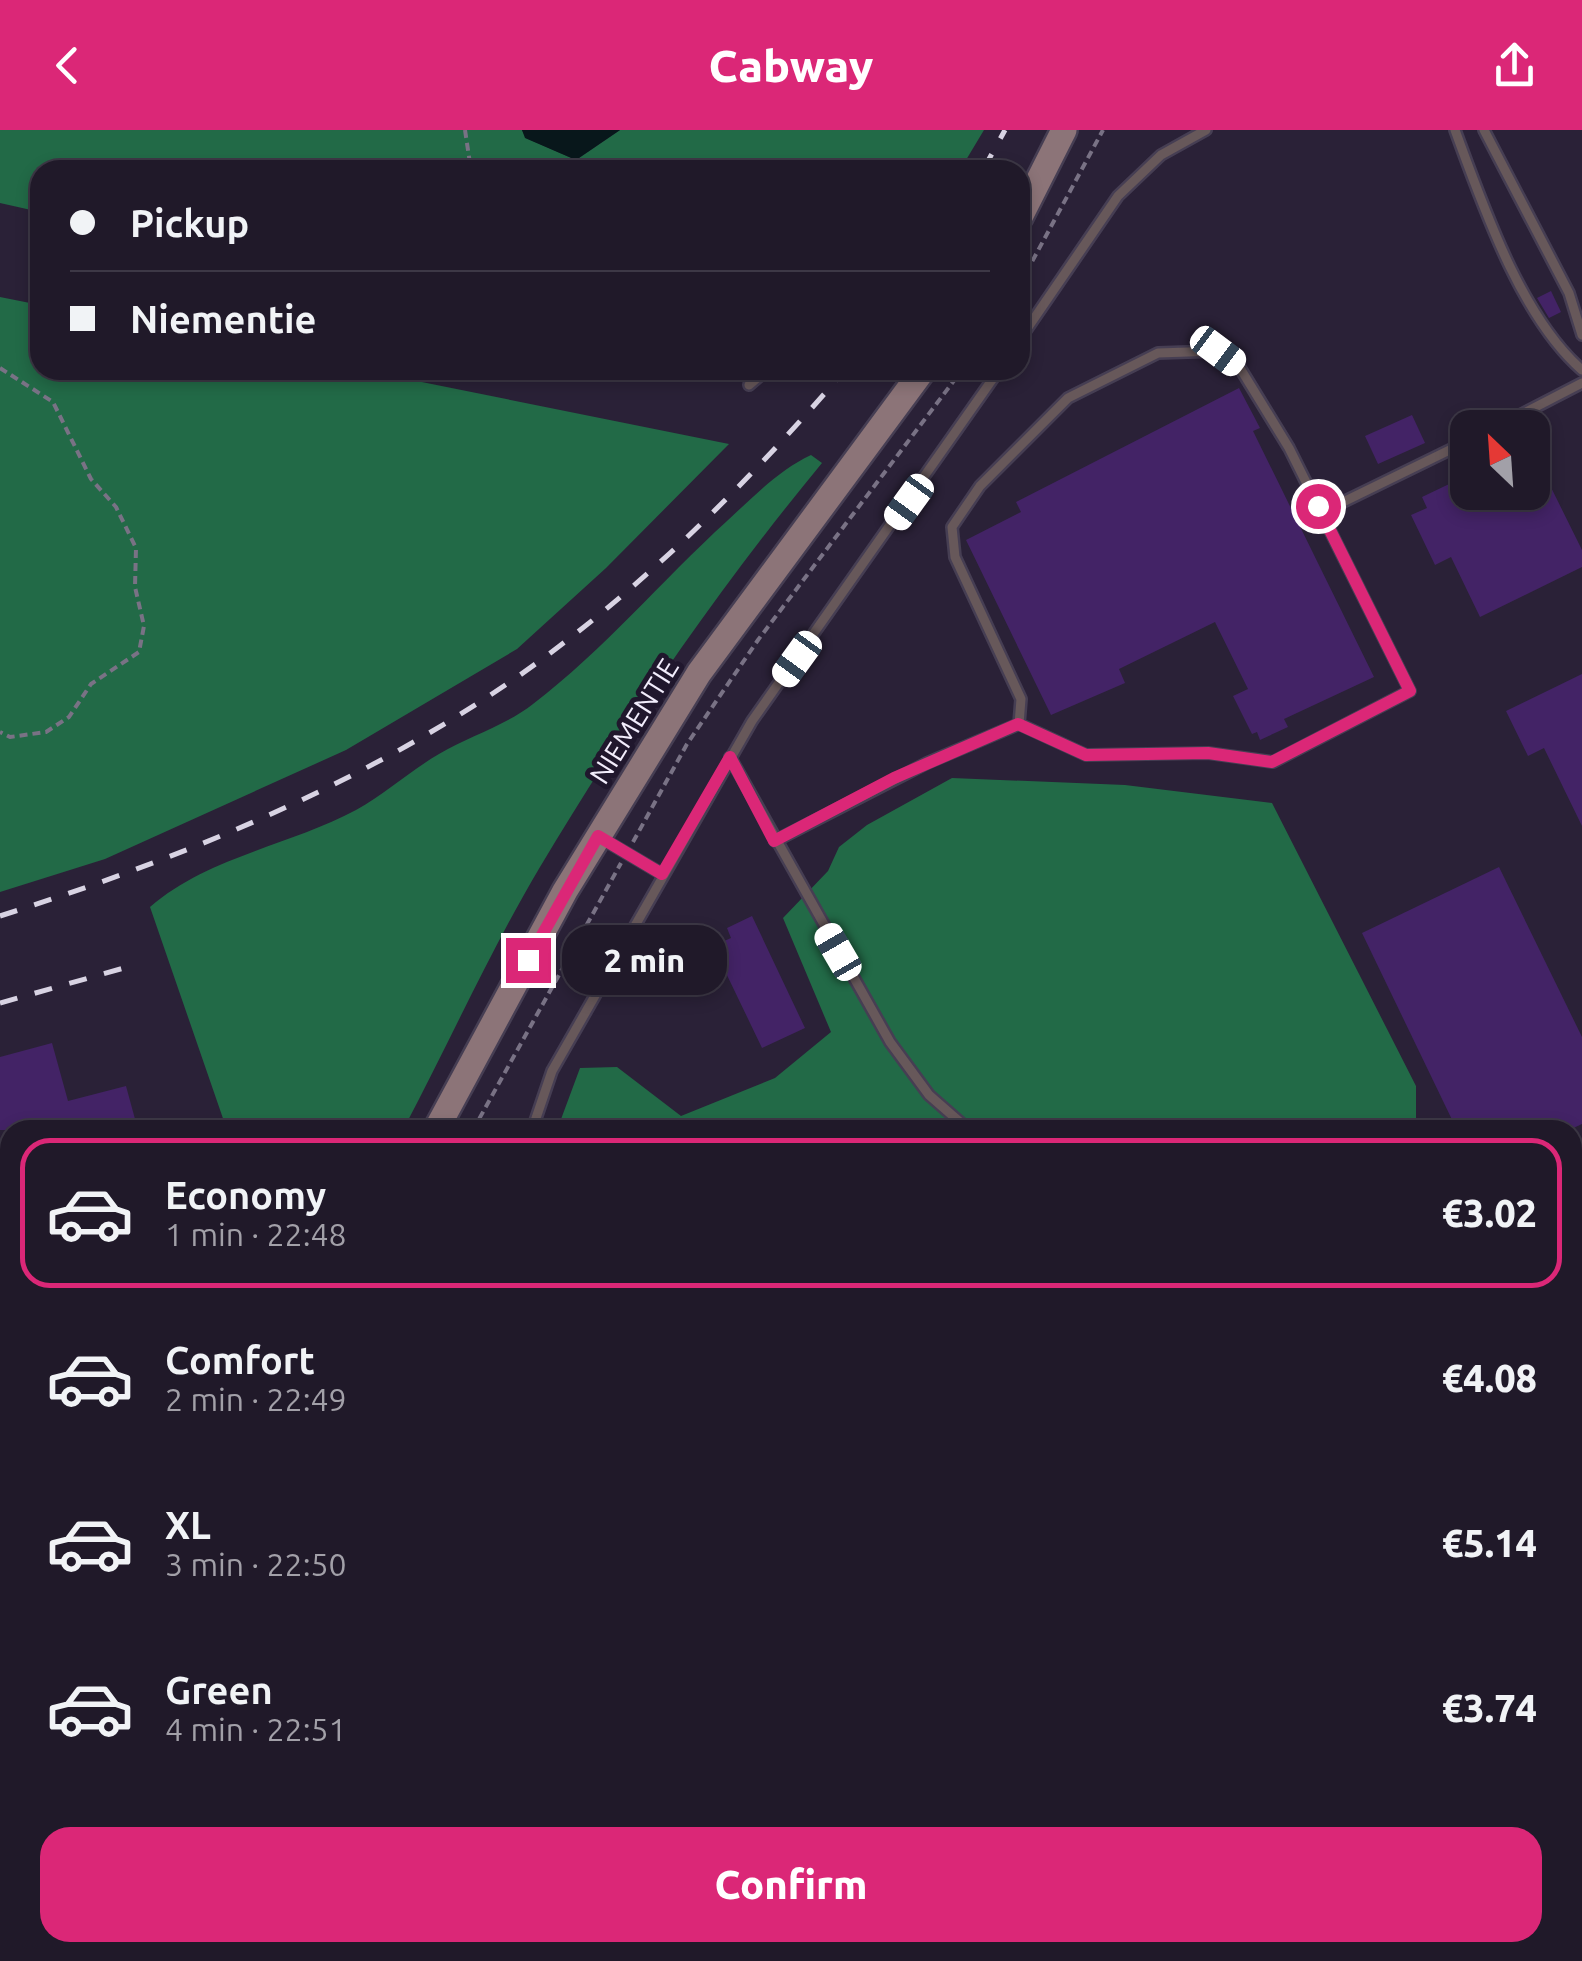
<!DOCTYPE html>
<meta charset="utf-8">
<style>
:root{--surface:#201929;--page:#282231;--text:#f1f3f6;--muted:#a2a0a8;--line:#3d3846;--accent:#db2777}
body{margin:0;font-family:Ubuntu,sans-serif;background:var(--page);color:var(--text);height:100vh;display:flex;flex-direction:column;font-size:38px;white-space:nowrap}
*{box-sizing:border-box;margin:0}
p{font-size:32px;color:var(--muted)}
.icon{flex:none;width:55px;height:55px;fill:none;stroke:currentColor;stroke-width:2;stroke-linecap:round;stroke-linejoin:round}
.map{position:relative;flex:1;overflow:hidden}
.sheet{position:absolute;left:0px;top:990px;width:1582px;height:842px;display:flex;flex-direction:column;background:var(--surface);border-radius:30px 30px 0 0;box-shadow:0 5px 15px #0003,0 0 0 2px var(--line)}
.sheet>*{flex:none}
.banner{position:absolute;left:30px;top:30px;width:1000px;height:220px;border-radius:30px;box-shadow:0 5px 15px #0003,0 0 0 2px var(--line);display:grid;align-content:center;height:220px;padding:0 40px;background:var(--surface)}
.needle{width:65px;rotate:335deg}
.buttons{position:absolute;left:1450px;top:280px;display:grid;gap:20px}
.buttons a{display:grid;place-items:center;width:100px;height:100px;border-radius:20px;background:var(--surface);box-shadow:0 5px 15px #0003,0 0 0 2px var(--line);font-size:50px}
.end{position:absolute;width:45px;height:45px;margin:-22px;border:12px solid #db2777;background:#fff;box-shadow:0 0 0 5px #fff}
.from{border-radius:50%}
.bubble{position:absolute;height:70px;border-radius:30px;background:var(--surface);box-shadow:0 5px 15px #0003,0 0 0 2px var(--line);font-size:32px;font-weight:800;line-height:70px;text-align:center}
.car{position:absolute;width:30px;height:60px;margin:-30px -15px;border-radius:12px;box-shadow:0 0 8px 2px #0007;background:linear-gradient(#fff 24%,#345 0 40%,#fff 0 76%,#345 0 86%,#fff 0)}
.banner b{display:flex;align-items:center;gap:35px;height:95px;font-size:38px}
.banner b+b{border-top:2px solid var(--line)}
.banner i{width:25px;height:25px;background:var(--text)}
ul{padding:18px 0 0;list-style:none}
li{display:flex;align-items:center;gap:30px;height:150px;margin:0 20px 15px;padding:0 20px;border:5px solid transparent;border-radius:30px}
li div{flex:1}
li b{display:block;font-size:38px}
li em{font-style:normal;font-weight:800}
li.on{border-color:var(--accent)}
li>.icon{width:90px;height:90px;stroke-width:1.5}
.action{display:flex;gap:20px;margin-top:auto;padding:20px 40px}
.action a{flex:1;height:115px;border-radius:30px;background:var(--accent);color:#fff;font-size:40px;font-weight:800;line-height:115px;text-align:center}
header{display:flex;justify-content:space-between;align-items:center;height:130px;padding:0 40px;background:var(--accent);color:#fff;font-size:45px;font-weight:800}
.map>svg:first-child{display:block}
</style>
<header><svg class="icon" aria-label="back" viewBox="0 0 24 24"><path d="M15 5l-7 7 7 7"/></svg>Cabway<svg class="icon" aria-label="share" viewBox="0 0 24 24"><path d="M12 15V3M7 8l5-5 5 5M5 13v7h14v-7"/></svg></header>
<div class="map">
<svg width="1582" height="1831" viewBox="0 0 1582 1831">
<rect width="100%" height="100%" fill="#2a2137"/>
<g fill="#226a47">
<path d="M0 0H522L526 8 576 30 620 0H984L960 40H40V82L0 73Z"/>
<path d="M0 167 40 175V240H362L729 314 606 438 517 519 346 620 105 729 0 762Z"/>
<path d="M811 325 822 333C717 460 625 595 540 737 490 821 449 913 403 1000H227L150 777C207 727 291 715 356 680 385 664 410 641 439 624 469 606 505 596 533 574 604 520 661 451 727 391 753 367 779 340 811 325Z"/>
<path d="M952 648 1125 655 1272 673 1416 956V1000H557L580 938 617 937 681 986 775 948 831 902 783 788 828 741 839 717 867 695Z"/>
<path d="M1582 1420V1831H832L822 1823 1572 1822V1424Z"/>
</g>
<path fill="#08171b" d="M522 0H620L576 30 525 8Z"/>
<g fill="#432366">
<path d="M1551 161 1561 182 1549 188 1537 168Z"/>
<path d="M1239 258 1260 298 1253 301 1374 547 1284 589 1288 597 1260 610 1257 602 1252 604 1233 566 1248 559 1215 492 1119 539 1125 553 1051 585 966 410 1021 382 1016 372Z"/>
<path d="M1412 285 1425 313 1378 334 1365 306Z"/>
<path d="M1532 319 1582 420V437L1480 487 1451 427 1435 435 1411 385 1427 378 1422 367 1468 345V362H1532Z"/>
<path d="M1582 544V696L1544 618 1528 626 1506 581Z"/>
<path d="M1499 737 1582 907V994L1569 1000H1457L1362 803Z"/>
<path d="M752 786 805 898 762 918 713 816 731 808 727 798Z"/>
<path d="M52 913 68 971 126 956 138 1000H0V927Z"/>
</g>
<g fill="none" stroke-linecap="round" stroke-linejoin="round">
<g stroke="#463e53" stroke-width="14">
<g id="lane">
<path d="M1455 0C1483 76 1521 187 1582 240"/>
<path d="M1484 0 1569 163 1582 205"/>
<path d="M1020 209 1118 66 1161 25 1206 0"/>
<path d="M1218 221 1240 238 1289 318 1410 561 1273 632 1208 623 1086 625 1019 594 1021 569 955 427 952 397 980 356 1068 268 1158 223Z"/>
<path d="M749 255 767 240"/>
<path d="M1495 298 1582 253"/>
<path d="M1318 376 1339 374 1468 311"/>
<path d="M730 627 890 912 929 965 969 1000"/>
<path d="M601 708 662 744"/>
<path d="M775 711 927 633 1019 594"/>
<path d="M532 1000 552 941 752 591 999 240"/>
<path d="M1572 1312 1582 1308"/>
</g>
</g>
<g stroke="#463e53" stroke-width="22">
<path id="street" d="M0 1514 10 1511"/>
</g>
<g stroke="#463e53" stroke-width="30">
<g id="secondary">
<path d="M1020 87 1064 0"/>
<path d="M436 1000 565 761 699 543 923 240"/>
<path d="M0 1797 10 1783"/>
</g>
</g>
<g stroke="#797285" stroke-width="4" stroke-dasharray="8 5" stroke-linecap="butt">
<path d="M465 0 471 40"/>
<path d="M1020 154 1103 0"/>
<path d="M0 238 53 272 91 349 116 377 136 418 135 457 144 496 139 522 91 554 69 587 46 602 10 607 0 602"/>
<path d="M633 712 687 614 758 510 962 240"/>
<path d="M473 1000 621 733"/>
<path d="M815 1822 824 1831"/>
<path d="M14 1831 20 1822"/>
<path d="M99 1831 101 1822"/>
</g>
<use href="#lane" stroke="#67585a" stroke-width="9"/>
<use href="#street" stroke="#67585a" stroke-width="18"/>
<use href="#secondary" stroke="#8c7478" stroke-width="25"/>
<g stroke="#d8d3e3" stroke-width="5" stroke-dasharray="18 18" stroke-linecap="butt">
<path d="M983 40 1005 0"/>
<path d="M0 786C182 728 362 655 520 545 641 460 749 352 845 240"/>
<path d="M0 873 124 838"/>
</g>
</g>
<g fill="none" stroke-linecap="round" stroke-linejoin="round">
<path stroke="#db2777" stroke-width="12" d="M528 830 598 706 662 744 730 627 774 711 894 648 1018 594 1086 625 1208 623 1272 632 1410 561 1318 376"/>
</g>
<g text-anchor="middle" stroke-width="10" stroke-linejoin="round" paint-order="stroke">
<g font-size="28" fill="#f2edfc" stroke="#20172d">
<text transform="translate(634 591) rotate(-58)" y="10">NIEMENTIE</text>
</g>
</g>
</svg>
<div class="buttons">
<a><svg class="needle" viewBox="-14 -14 28 28"><path d="M0-13l5 13h-10z" fill="#e53935"/><path d="M0 13l5-13h-10z" fill="#a2a0a8"/></svg></a>
</div>
<i class="end from" style="left:1318px;top:376px"></i>
<i class="end" style="left:528px;top:830px"></i>
<div class="bubble" style="left:562px;top:795px;width:165px">2 min</div>
<i class="car" style="left:1218px;top:221px;rotate:127deg"></i>
<i class="car" style="left:909px;top:372px;rotate:216deg"></i>
<i class="car" style="left:797px;top:529px;rotate:216deg"></i>
<i class="car" style="left:838px;top:822px;rotate:330deg"></i>
<div class="banner">
<b><i class="from"></i>Pickup</b>
<b><i></i>Niementie</b>
</div>
<section class="sheet">
<ul>
<li class="on"><svg class="icon" aria-label="car" viewBox="0 0 24 24"><path d="M5 17H2v-5l4-1 3-4h7l3 4 3 1v5h-3M9 17h6M6 11h13"/><circle cx="7" cy="17" r="2"/><circle cx="17" cy="17" r="2"/></svg><div><b>Economy</b><p>1 min · 22:48</p></div><em>€3.02</em></li>
<li><svg class="icon" aria-label="car" viewBox="0 0 24 24"><path d="M5 17H2v-5l4-1 3-4h7l3 4 3 1v5h-3M9 17h6M6 11h13"/><circle cx="7" cy="17" r="2"/><circle cx="17" cy="17" r="2"/></svg><div><b>Comfort</b><p>2 min · 22:49</p></div><em>€4.08</em></li>
<li><svg class="icon" aria-label="car" viewBox="0 0 24 24"><path d="M5 17H2v-5l4-1 3-4h7l3 4 3 1v5h-3M9 17h6M6 11h13"/><circle cx="7" cy="17" r="2"/><circle cx="17" cy="17" r="2"/></svg><div><b>XL</b><p>3 min · 22:50</p></div><em>€5.14</em></li>
<li><svg class="icon" aria-label="car" viewBox="0 0 24 24"><path d="M5 17H2v-5l4-1 3-4h7l3 4 3 1v5h-3M9 17h6M6 11h13"/><circle cx="7" cy="17" r="2"/><circle cx="17" cy="17" r="2"/></svg><div><b>Green</b><p>4 min · 22:51</p></div><em>€3.74</em></li>
</ul>
<div class="action"><a>Confirm</a></div>
</section>
</div>
